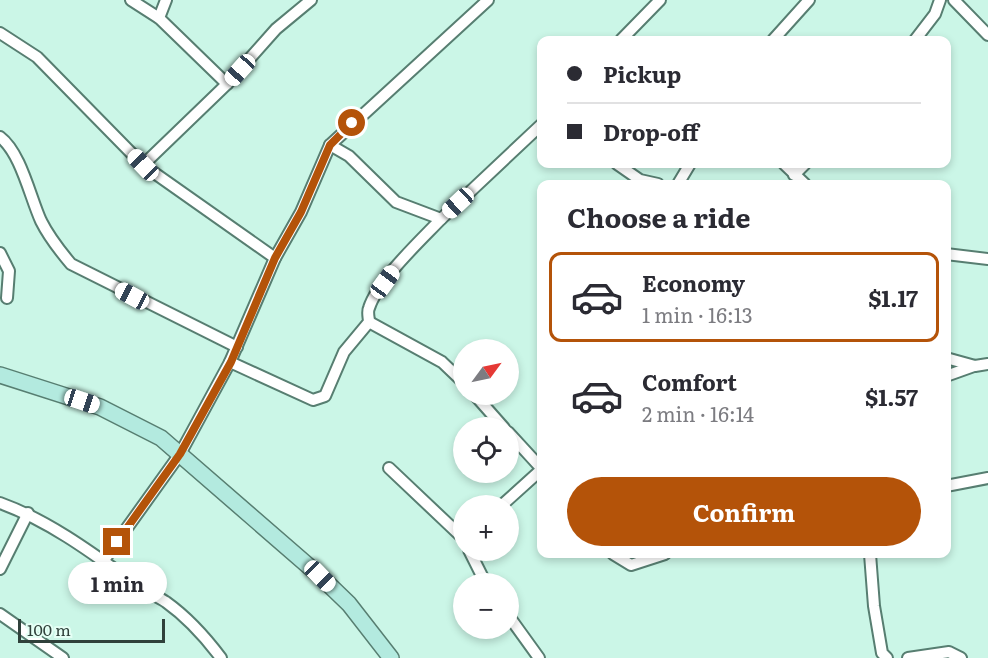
<!DOCTYPE html>
<meta charset="utf-8">
<style>
:root{--surface:#fff;--page:#f7f7f7;--text:#2b2b33;--muted:#7c7c81;--line:#e1e1e2;--accent:#b45309}
body{margin:0;font-family:Literata,serif;background:var(--page);color:var(--text);height:100vh;display:flex;flex-direction:column;font-size:22px;white-space:nowrap}
*{box-sizing:border-box;margin:0}
p{font-size:20px;color:var(--muted)}
.icon{flex:none;width:33px;height:33px;fill:none;stroke:currentColor;stroke-width:2;stroke-linecap:round;stroke-linejoin:round}
.map{position:relative;flex:1;overflow:hidden}
.details{position:absolute;left:537px;top:180px;width:414px;height:378px;display:flex;flex-direction:column;background:var(--surface);border-radius:12px;box-shadow:0 3px 9px #0003}
.details>*{flex:none}
.hud{position:absolute;left:537px;top:36px;width:414px;height:132px;border-radius:12px;box-shadow:0 3px 9px #0003;display:grid;align-content:center;height:132px;padding:0 30px;background:var(--surface)}
.needle{width:39px;rotate:57deg}
.buttons{position:absolute;left:453px;top:339px;display:grid;gap:12px}
.buttons a{display:grid;place-items:center;width:66px;height:66px;border-radius:50%;background:var(--surface);box-shadow:0 3px 9px #0003;font-size:30px}
.scale{position:absolute;left:18px;bottom:15px;width:147px;box-sizing:border-box;padding-left:6px;border:3px solid #30413b;border-top:0;font-size:16px;line-height:21px;white-space:nowrap;color:#30413b;-webkit-text-stroke:4px #e5fff5;paint-order:stroke}
.end{position:absolute;width:27px;height:27px;margin:-14px;border:8px solid #b45309;background:#fff;box-shadow:0 0 0 3px #fff}
.from{border-radius:50%}
.bubble{position:absolute;height:42px;border-radius:21px;background:var(--surface);box-shadow:0 3px 9px #0003;font-size:20px;font-weight:700;line-height:42px;text-align:center}
.car{position:absolute;width:18px;height:36px;margin:-18px -9px;border-radius:8px;box-shadow:0 0 4px 2px #0007;background:linear-gradient(#fff 24%,#345 0 40%,#fff 0 76%,#345 0 86%,#fff 0)}
.hud b{display:flex;align-items:center;gap:21px;height:57px;font-size:22px}
.hud b+b{border-top:2px solid var(--line)}
.hud i{width:15px;height:15px;background:var(--text)}
ul{padding:0;list-style:none}
li{display:flex;align-items:center;gap:18px;height:90px;margin:0 12px 9px;padding:0 18px;border:3px solid transparent;border-radius:12px}
li div{flex:1}
li b{display:block;font-size:22px}
li em{font-style:normal;font-weight:700}
li.selected{border-color:var(--accent)}
li>.icon{width:54px;height:54px;stroke-width:1.5}
h2{padding:0 30px;font-size:27px;line-height:72px}
.cta{display:flex;gap:12px;margin-top:auto;padding:12px 30px}
.cta a{flex:1;height:69px;border-radius:36px;background:var(--accent);color:#fff;font-size:24px;font-weight:700;line-height:69px;text-align:center}
.map>svg:first-child{display:block}
</style>
<div class="map">
<svg width="988" height="658" viewBox="0 0 988 658">
<rect width="100%" height="100%" fill="#cbf6e7"/>
<g fill="none" stroke-linecap="round" stroke-linejoin="round">
<g stroke="#577e71" stroke-width="14">
<g id="minor">
<path d="M131 0 159 18 227 84"/>
<path d="M954 0 988 35"/>
<path d="M159 18 166 0"/>
<path d="M0 33 37 57 143 165 275 258"/>
<path d="M621 40 660 0"/>
<path d="M773 40 809 0"/>
<path d="M915 40 935 14 940 0"/>
<path d="M0 137C21 153 30 197 41 221 49 237 60 251 71 264L237 347"/>
<path d="M330 145 349 156 396 202 441 219 542 124"/>
<path d="M617 164 640 180 658 184"/>
<path d="M784 164 805 184"/>
<path d="M143 165 227 84 276 29 311 0"/>
<path d="M794 175 805 164"/>
<path d="M678 184 690 164"/>
<path d="M0 253 9 271 7 298"/>
<path d="M946 254 988 259"/>
<path d="M369 322 442 362 464 383"/>
<path d="M946 358 975 366 988 364"/>
<path d="M230 362 313 400 325 396 344 352 369 322C369 318 367 312 369 308 378 280 420 241 441 219"/>
<path d="M946 376 974 366"/>
<path d="M474 394 504 428"/>
<path d="M508 432 542 469"/>
<path d="M389 468 464 539"/>
<path d="M946 486 988 478"/>
<path d="M0 503C50 521 95 555 138 586 146 592 157 596 166 602 187 617 206 638 221 658"/>
<path d="M501 506 542 469"/>
<path d="M469 550 486 584"/>
<path d="M613 554 631 565 665 554"/>
<path d="M870 554 874 606 882 653 887 658"/>
<path d="M104 560 180 454 230 362 275 258 301 212 330 145 488 0"/>
<path d="M0 569 28 513"/>
<path d="M0 614 63 658"/>
<path d="M508 615 539 658"/>
<path d="M908 658 949 652 961 658"/>
</g>
</g>
<g stroke="#577e71" stroke-width="18">
<path id="secondary" d="M0 375 100 407 161 438 320 576 349 604 391 658"/>
</g>
<use href="#minor" stroke="#fff" stroke-width="10"/>
<use href="#secondary" stroke="#b3eadf" stroke-width="15"/>
</g>
<g fill="none" stroke-linecap="round" stroke-linejoin="round">
<path stroke="#b45309" stroke-width="8" d="M117 542 180 454 231 362 275 258 301 212 330 145 352 123"/>
</g>
</svg>
<div class="buttons">
<a><svg class="needle" viewBox="-14 -14 28 28"><path d="M0-13l5 13h-10z" fill="#e53935"/><path d="M0 13l5-13h-10z" fill="#7c7c81"/></svg></a>
<a><svg class="icon" aria-label="locate" viewBox="0 0 24 24"><circle cx="12" cy="12" r="6"/><path d="M12 2v4M12 18v4M2 12h4M18 12h4"/></svg></a>
<a>+</a>
<a>−</a>
</div>
<div class="scale">100 m</div>
<i class="end from" style="left:352px;top:123px"></i>
<i class="end" style="left:117px;top:542px"></i>
<div class="bubble" style="left:68px;top:562px;width:99px">1 min</div>
<i class="car" style="left:240px;top:70px;rotate:222deg"></i>
<i class="car" style="left:143px;top:165px;rotate:316deg"></i>
<i class="car" style="left:458px;top:203px;rotate:227deg"></i>
<i class="car" style="left:385px;top:282px;rotate:36deg"></i>
<i class="car" style="left:132px;top:296px;rotate:298deg"></i>
<i class="car" style="left:82px;top:401px;rotate:108deg"></i>
<i class="car" style="left:320px;top:576px;rotate:135deg"></i>
<div class="hud">
<b><i class="from"></i>Pickup</b>
<b><i></i>Drop-off</b>
</div>
<section class="details">
<h2>Choose a ride</h2>
<ul>
<li class="selected"><svg class="icon" aria-label="car" viewBox="0 0 24 24"><path d="M5 17H2v-5l4-1 3-4h7l3 4 3 1v5h-3M9 17h6M6 11h13"/><circle cx="7" cy="17" r="2"/><circle cx="17" cy="17" r="2"/></svg><div><b>Economy</b><p>1 min · 16:13</p></div><em>$1.17</em></li>
<li><svg class="icon" aria-label="car" viewBox="0 0 24 24"><path d="M5 17H2v-5l4-1 3-4h7l3 4 3 1v5h-3M9 17h6M6 11h13"/><circle cx="7" cy="17" r="2"/><circle cx="17" cy="17" r="2"/></svg><div><b>Comfort</b><p>2 min · 16:14</p></div><em>$1.57</em></li>
</ul>
<div class="cta"><a>Confirm</a></div>
</section>
</div>
